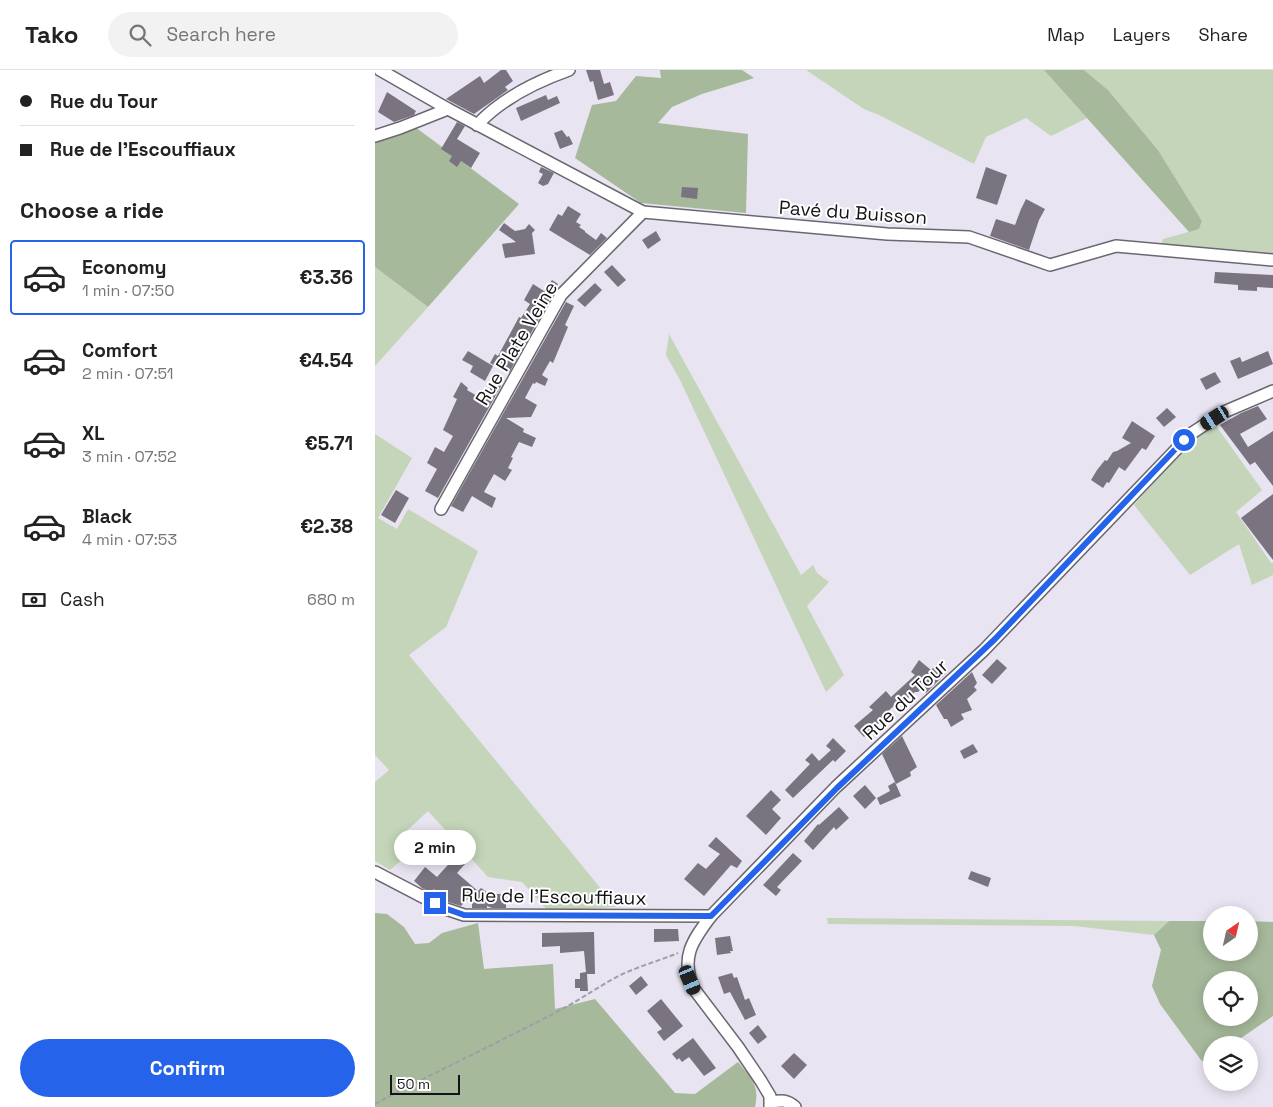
<!DOCTYPE html>
<meta charset="utf-8">
<style>
:root{--surface:#fff;--page:#f2f2f2;--text:#222;--muted:#767676;--line:#e0e0e0;--accent:#2563eb}
body{margin:0;font-family:"Space Grotesk",sans-serif;background:var(--page);color:var(--text);height:100vh;display:flex;flex-direction:column;font-size:19px;white-space:nowrap}
*{box-sizing:border-box;margin:0}
p{font-size:16px;color:var(--muted)}
.icon{flex:none;width:28px;height:28px;fill:none;stroke:currentColor;stroke-width:2;stroke-linecap:round;stroke-linejoin:round}
.map{position:relative;flex:1;overflow:hidden}
.details{display:flex;flex-direction:column;background:var(--surface);width:375px}
.details>*{flex:none}
.banner{display:grid;align-content:center;height:110px;padding:0 20px;background:var(--surface)}
.needle{width:32px;rotate:34deg}
.fabs{position:absolute;left:828px;top:836px;display:grid;gap:10px}
.fabs a{display:grid;place-items:center;width:55px;height:55px;border-radius:50%;background:var(--surface);box-shadow:0 2px 12px #0003;font-size:25px}
.scale{position:absolute;left:15px;bottom:12px;width:70px;box-sizing:border-box;padding-left:5px;border:2px solid #141317;border-top:0;font-size:14px;line-height:18px;white-space:nowrap;color:#141317;-webkit-text-stroke:4px #fff;paint-order:stroke}
.end{position:absolute;width:22px;height:22px;margin:-11px;border:6px solid #2563eb;background:#fff;box-shadow:0 0 0 2px #fff}
.from{border-radius:50%}
.bubble{position:absolute;height:35px;border-radius:18px;background:var(--surface);box-shadow:0 2px 12px #0003;font-size:16px;font-weight:600;line-height:35px;text-align:center}
.car{position:absolute;width:15px;height:30px;margin:-15px -8px;border-radius:6px;box-shadow:0 0 4px 1px #0007;background:linear-gradient(#222 24%,#8ab4d8 0 40%,#222 0 76%,#8ab4d8 0 86%,#222 0)}
.banner b{display:flex;align-items:center;gap:18px;height:48px;font-size:19px}
.banner b+b{border-top:1px solid var(--line)}
.banner i{width:12px;height:12px;background:var(--text)}
ul{padding:0;list-style:none}
li{display:flex;align-items:center;gap:15px;height:75px;margin:0 10px 8px;padding:0 10px;border:2px solid transparent;border-radius:5px}
li div{flex:1}
li b{display:block;font-size:19px}
li em{font-style:normal;font-weight:600}
li.current{border-color:var(--accent)}
li>.icon{width:45px;height:45px;stroke-width:1.5}
h2{padding:0 20px;font-size:22px;line-height:60px}
.pay{display:flex;align-items:center;gap:12px;height:55px;padding:0 20px;font-size:19px}
.pay p{margin-inline-start:auto}
.primary-button{display:flex;gap:10px;margin-top:auto;padding:10px 20px}
.primary-button a{flex:1;height:58px;border-radius:30px;background:var(--accent);color:#fff;font-size:20px;font-weight:600;line-height:58px;text-align:center}
header{display:flex;align-items:center;gap:30px;box-sizing:border-box;height:70px;padding:0 25px;background:var(--surface);border-bottom:1px solid var(--line)}
header strong{font-size:24px}
nav{display:flex;gap:28px;margin-inline-start:auto;font-size:18px}
.search{width:350px;height:45px;background:var(--page);display:flex;align-items:center;gap:12px;box-sizing:border-box;padding:0 18px;border-radius:28px;color:var(--muted);font-size:19px}
main{display:flex;flex:1;min-height:0}
.map>svg:first-child{display:block}
</style>
<header>
<strong>Tako</strong>
<div class="search"><svg class="icon" aria-label="search" viewBox="0 0 24 24"><circle cx="10" cy="10" r="6"/><path d="M15 15l6 6"/></svg>Search here</div>
<nav><a>Map</a><a>Layers</a><a>Share</a></nav>
</header>
<main>
<section class="details">
<div class="banner">
<b><i class="from"></i>Rue du Tour</b>
<b><i></i>Rue de l'Escouffiaux</b>
</div>
<h2>Choose a ride</h2>
<ul>
<li class="current"><svg class="icon" aria-label="car" viewBox="0 0 24 24"><path d="M5 17H2v-5l4-1 3-4h7l3 4 3 1v5h-3M9 17h6M6 11h13"/><circle cx="7" cy="17" r="2"/><circle cx="17" cy="17" r="2"/></svg><div><b>Economy</b><p>1 min · 07:50</p></div><em>€3.36</em></li>
<li><svg class="icon" aria-label="car" viewBox="0 0 24 24"><path d="M5 17H2v-5l4-1 3-4h7l3 4 3 1v5h-3M9 17h6M6 11h13"/><circle cx="7" cy="17" r="2"/><circle cx="17" cy="17" r="2"/></svg><div><b>Comfort</b><p>2 min · 07:51</p></div><em>€4.54</em></li>
<li><svg class="icon" aria-label="car" viewBox="0 0 24 24"><path d="M5 17H2v-5l4-1 3-4h7l3 4 3 1v5h-3M9 17h6M6 11h13"/><circle cx="7" cy="17" r="2"/><circle cx="17" cy="17" r="2"/></svg><div><b>XL</b><p>3 min · 07:52</p></div><em>€5.71</em></li>
<li><svg class="icon" aria-label="car" viewBox="0 0 24 24"><path d="M5 17H2v-5l4-1 3-4h7l3 4 3 1v5h-3M9 17h6M6 11h13"/><circle cx="7" cy="17" r="2"/><circle cx="17" cy="17" r="2"/></svg><div><b>Black</b><p>4 min · 07:53</p></div><em>€2.38</em></li>
</ul>
<div class="pay"><svg class="icon" aria-label="cash" viewBox="0 0 24 24"><path d="M3 7h18v10H3z"/><circle cx="12" cy="12" r="2"/></svg>Cash<p>680 m</p></div>
<div class="primary-button"><a>Confirm</a></div>
</section>
<div class="map">
<svg width="898" height="1037" viewBox="0 0 898 1037">
<rect width="100%" height="100%" fill="#e9e4f1"/>
<g fill="#c4d5b9">
<path d="M431 0H669L712 48 676 66 651 48 611 67 599 94 504 45 489 39Z"/>
<path d="M709 0H898V187L785 177 788 169 824 159 827 151 783 80 733 20Z"/>
<path d="M0 197 53 237 0 296Z"/>
<path d="M294 264 426 505 438 495 442 503 454 512 432 536 469 605 451 622 305 310 291 285Z"/>
<path d="M839 353 887 420 861 442 896 493H898V505L877 515 864 474 815 505 759 435 817 369Z"/>
<path d="M0 364 37 388 3 448 22 459 33 439 103 481 71 557 34 585 241 837 173 841 147 812 113 807 53 741 23 769 37 781 15 800 0 791V712L14 700 0 685Z"/>
<path d="M452 848 794 851 779 865 699 856 453 854Z"/>
</g>
<g fill="#a6b99b" fill-rule="evenodd">
<path d="M285 0H367L379 8 327 24 297 37 283 53 373 64 371 143 266 133 200 88 217 35 241 31 261 6 286 8Z"/>
<path d="M669 0H709L733 20 783 80 827 151 824 159 814 162Z"/>
<path d="M36 54 144 134 53 237 0 197V69Z"/>
<path d="M0 843 12 844 29 857 40 874 54 873 67 863 103 853 109 899 178 894 180 939 220 929 300 1023 320 1024 363 992C376 1008 385 1015 380 1037H0Z"/>
<path d="M794 851H836V882H874V851L898 852V946L856 975H836V989L832 993 826 990 785 934 777 916 786 880 779 865ZM836 910H874V948H836Z"/>
</g>
<g fill="#79747f">
<path d="M126 0H131L138 11 130 17 133 20 99 44 71 29 105 6 109 13Z"/>
<path d="M211 0H225L229 14 235 12 239 25 223 30 218 11 215 12Z"/>
<path d="M12 22 41 41 39 45 19 52 3 42Z"/>
<path d="M171 25 173 30 182 26 185 33 146 51 141 38Z"/>
<path d="M82 52 90 56 82 69 105 83 96 98 86 91 82 97 74 91 77 86 66 79Z"/>
<path d="M187 60 192 67 194 66 198 74 185 79 179 63Z"/>
<path d="M166 97 179 103 173 114 168 116 163 113 168 104 164 102Z"/>
<path d="M611 97 632 105 622 135 601 128Z"/>
<path d="M307 117 323 118 322 129 306 127Z"/>
<path d="M651 129 670 139 664 150 654 180 615 166 621 149 640 155 646 139Z"/>
<path d="M193 136 206 144 201 152 206 155 204 157 210 161V162L221 170 226 163 232 168 215 185 174 160 183 144 187 146Z"/>
<path d="M129 153 140 161 150 159 154 154 160 160 157 163 160 184 130 188 127 174 141 172 124 160Z"/>
<path d="M281 161 286 170 273 179 267 170Z"/>
<path d="M237 195 251 210 243 217 229 202Z"/>
<path d="M840 202 898 205V218L882 217V221L863 220V215L839 213Z"/>
<path d="M177 210 183 214 134 303 115 293 120 284 123 286 144 247 146 248 155 234 149 230 158 214 169 221Z"/>
<path d="M220 213 227 220 210 237 202 230Z"/>
<path d="M191 232 199 236 190 255 193 257 178 293 175 291 167 305 173 309 170 316 161 312 160 314 158 313 150 328 162 335 156 347 131 348 149 359 148 362 161 368 157 377 144 372 136 387 138 388 133 398 137 400 130 411 119 404 109 422 121 428 117 438 97 426 88 442 76 436Z"/>
<path d="M93 281 118 296 110 311 95 302 98 296 87 290Z"/>
<path d="M893 281 898 294 863 309 855 291 865 287 867 292Z"/>
<path d="M840 302 846 312 831 320 825 309Z"/>
<path d="M119 311 126 316 63 428 50 421 62 399 52 393 60 377 69 382 78 366 68 360 82 329 78 327 86 312 93 318 92 320 109 330Z"/>
<path d="M883 336 892 349 865 364 873 377 898 361V416L880 392 875 395 845 355 866 343Z"/>
<path d="M792 338 801 347 789 357 781 348Z"/>
<path d="M757 351 780 366 771 380 767 378 750 401 744 397 734 413 732 412 728 418 716 410 722 400 730 390 732 391 738 382 742 381 756 373 747 368Z"/>
<path d="M21 420 34 428 20 453 6 445Z"/>
<path d="M898 424V490L866 448Z"/>
<path d="M622 589 632 598 617 614 607 605Z"/>
<path d="M544 590 556 600 562 594 564 596 566 594 573 601 551 623 547 618 543 622H540L533 628 531 625 511 643 513 645 489 667 479 656 498 640 494 637 511 621 516 627 540 605 536 602Z"/>
<path d="M597 602 602 613 599 617 602 620 592 629 597 640 586 644 589 649 576 657 572 649H569L561 635Z"/>
<path d="M527 666 542 697 535 702 536 706 521 714 507 684Z"/>
<path d="M458 668 471 681 460 692 458 690 418 728 410 720 435 694 430 690 437 683 444 691 456 680 451 676Z"/>
<path d="M598 674 603 682 589 689 585 681Z"/>
<path d="M520 712 526 726 505 735 502 728 515 721 513 716Z"/>
<path d="M490 715 501 728 490 739 478 726Z"/>
<path d="M396 720 406 730 397 739 406 748 391 765 371 746Z"/>
<path d="M464 737 474 748 461 760 459 757 438 780 429 771 443 754 444 755Z"/>
<path d="M341 767 367 791 362 798 356 795 329 826 309 809 323 793 331 799 345 784 333 776Z"/>
<path d="M418 783 427 791 402 817 406 820 401 826 388 815Z"/>
<path d="M81 786 90 794 82 803 103 821 106 818 115 824H131V838H117L112 836V838H97V824L86 836 73 832 59 819 56 823 47 818 39 811 50 797 62 807Z"/>
<path d="M596 801 616 808 613 817 593 809Z"/>
<path d="M279 859H303L304 871 279 872Z"/>
<path d="M219 862 220 904H212L213 921H205V918H200V909H205V903L211 902 209 881 185 883V876L167 877V863Z"/>
<path d="M355 866 358 881H355L356 883 342 885 340 868Z"/>
<path d="M357 903 359 908 362 907 370 930 374 928 381 945 370 950 355 922 349 924 343 907Z"/>
<path d="M266 906 273 915 261 925 254 916Z"/>
<path d="M286 929 308 956 289 971 282 962 287 959 272 941Z"/>
<path d="M383 955 392 967 383 974 374 963Z"/>
<path d="M318 968 341 998 329 1006 314 987 307 992 304 988 302 990 297 984Z"/>
<path d="M419 983 432 995 419 1009 406 996Z"/>
</g>
<g fill="none" stroke-linecap="round" stroke-linejoin="round">
<g stroke="#6b6771" stroke-width="14">
<g id="minor">
<path d="M5 0 73 39 268 142 512 164 594 167 675 195 741 176 898 190"/>
<path d="M102 55C127 28 160 12 194 0"/>
<path d="M0 66 25 58 73 39"/>
<path d="M66 439 186 225 268 142"/>
<path d="M0 802 71 839 89 845 336 846"/>
<path d="M396 1032C407 1030 412 1030 420 1037"/>
<path d="M395 1037V1026L386 1011 363 977 319 919C305 888 317 871 336 846L461 717 609 580 817 363 849 342 898 321"/>
</g>
</g>
<path stroke="#a09da7" stroke-width="2" stroke-dasharray="5 2.5" stroke-linecap="butt" d="M0 1034C56 1004 114 977 170 948 193 937 214 923 236 910 257 898 281 892 303 883"/>
<use href="#minor" stroke="#fff" stroke-width="11"/>
</g>
<g fill="none" stroke-linecap="round" stroke-linejoin="round">
<path stroke="#2563eb" stroke-width="6" d="M60 833 72 839 89 845 336 846 462 718 620 569 809 370"/>
</g>
<g text-anchor="middle" stroke-width="4" stroke-linejoin="round" paint-order="stroke">
<g font-size="19" fill="#141317" stroke="#fff">
<text transform="translate(478 142) rotate(4)" y="7">Pavé du Buisson</text>
<text transform="translate(141 273) rotate(-59)" y="7">Rue Plate Veine</text>
<text transform="translate(530 629) rotate(-43)" y="7">Rue du Tour</text>
<text transform="translate(179 826) rotate(1)" y="7">Rue de l'Escouffiaux</text>
</g>
</g>
</svg>
<div class="fabs">
<a><svg class="needle" viewBox="-14 -14 28 28"><path d="M0-13l5 13h-10z" fill="#e53935"/><path d="M0 13l5-13h-10z" fill="#767676"/></svg></a>
<a><svg class="icon" aria-label="locate" viewBox="0 0 24 24"><circle cx="12" cy="12" r="6"/><path d="M12 2v4M12 18v4M2 12h4M18 12h4"/></svg></a>
<a><svg class="icon" aria-label="layers" viewBox="0 0 24 24"><path d="M12 4l9 5-9 5-9-5zM3 14l9 5 9-5"/></svg></a>
</div>
<div class="scale">50 m</div>
<i class="end from" style="left:809px;top:370px"></i>
<i class="end" style="left:60px;top:833px"></i>
<div class="bubble" style="left:19px;top:760px;width:82px">2 min</div>
<i class="car" style="left:840px;top:348px;rotate:238deg"></i>
<i class="car" style="left:315px;top:910px;rotate:157deg"></i>
</div>
</main>
